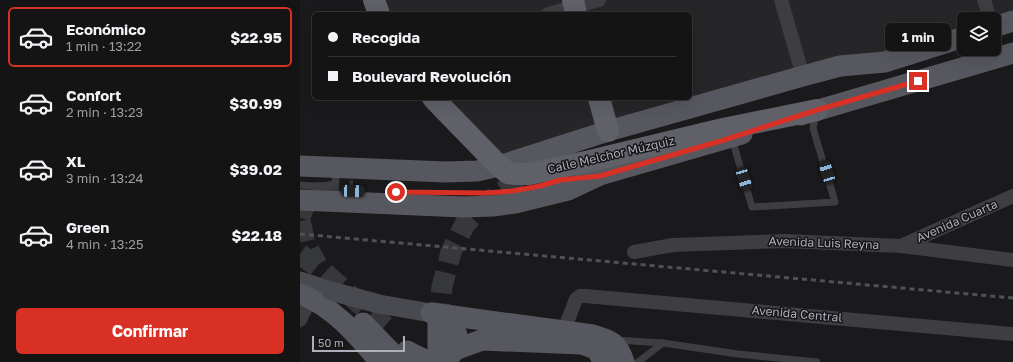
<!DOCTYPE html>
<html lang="es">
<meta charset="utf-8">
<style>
:root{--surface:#141415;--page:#1d1d1e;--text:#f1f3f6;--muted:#9d9ea0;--line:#333334;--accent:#d93025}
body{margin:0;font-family:"Golos Text",sans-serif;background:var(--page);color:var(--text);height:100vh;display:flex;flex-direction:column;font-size:15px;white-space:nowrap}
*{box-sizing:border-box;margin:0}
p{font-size:13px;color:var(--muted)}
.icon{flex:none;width:22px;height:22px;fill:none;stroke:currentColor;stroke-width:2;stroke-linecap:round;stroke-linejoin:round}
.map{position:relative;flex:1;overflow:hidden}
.side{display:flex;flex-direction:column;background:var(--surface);width:300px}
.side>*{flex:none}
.top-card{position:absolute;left:12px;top:12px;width:380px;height:88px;border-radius:6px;box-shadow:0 4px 16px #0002,0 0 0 1px var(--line);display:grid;align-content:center;height:88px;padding:0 16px;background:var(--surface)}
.tools{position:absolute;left:657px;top:12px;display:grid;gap:8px}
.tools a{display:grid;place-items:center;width:44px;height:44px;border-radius:6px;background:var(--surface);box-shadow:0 4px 16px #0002,0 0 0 1px var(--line);font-size:20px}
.scale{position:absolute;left:12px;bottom:10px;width:93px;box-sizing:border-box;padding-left:4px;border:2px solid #adb0ba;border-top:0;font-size:11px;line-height:14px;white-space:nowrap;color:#adb0ba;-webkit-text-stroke:3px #151517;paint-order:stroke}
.end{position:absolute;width:18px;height:18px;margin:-9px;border:5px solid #d93025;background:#fff;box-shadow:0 0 0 2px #fff}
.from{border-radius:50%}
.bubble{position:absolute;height:28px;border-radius:6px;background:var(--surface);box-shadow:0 4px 16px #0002,0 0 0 1px var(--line);font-size:13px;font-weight:700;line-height:28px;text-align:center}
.car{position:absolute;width:12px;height:24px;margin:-12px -6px;border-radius:5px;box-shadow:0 0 3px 1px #0007;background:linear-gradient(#222 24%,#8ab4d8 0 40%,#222 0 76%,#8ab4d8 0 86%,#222 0)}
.top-card b{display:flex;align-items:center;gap:14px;height:38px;font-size:15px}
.top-card b+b{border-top:1px solid var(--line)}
.top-card i{width:10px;height:10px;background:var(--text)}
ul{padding:7px 0 0;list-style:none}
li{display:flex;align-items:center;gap:12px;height:60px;margin:0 8px 6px;padding:0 8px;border:2px solid transparent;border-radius:6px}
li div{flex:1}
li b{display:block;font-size:15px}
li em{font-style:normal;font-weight:700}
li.selected{border-color:var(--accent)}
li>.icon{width:36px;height:36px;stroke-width:1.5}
.cta{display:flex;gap:8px;margin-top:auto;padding:8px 16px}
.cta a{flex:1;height:46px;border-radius:6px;background:var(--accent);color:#fff;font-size:16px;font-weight:700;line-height:46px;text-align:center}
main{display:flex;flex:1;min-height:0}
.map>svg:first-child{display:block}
</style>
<main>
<section class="side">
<ul>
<li class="selected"><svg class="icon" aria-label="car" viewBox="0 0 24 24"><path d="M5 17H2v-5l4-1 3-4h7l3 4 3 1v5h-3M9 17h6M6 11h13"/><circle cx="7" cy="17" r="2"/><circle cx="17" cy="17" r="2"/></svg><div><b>Económico</b><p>1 min · 13:22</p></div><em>$22.95</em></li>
<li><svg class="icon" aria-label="car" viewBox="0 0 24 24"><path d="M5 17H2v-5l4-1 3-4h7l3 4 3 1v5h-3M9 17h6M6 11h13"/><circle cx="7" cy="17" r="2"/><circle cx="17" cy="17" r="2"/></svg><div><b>Confort</b><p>2 min · 13:23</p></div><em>$30.99</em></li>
<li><svg class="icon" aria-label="car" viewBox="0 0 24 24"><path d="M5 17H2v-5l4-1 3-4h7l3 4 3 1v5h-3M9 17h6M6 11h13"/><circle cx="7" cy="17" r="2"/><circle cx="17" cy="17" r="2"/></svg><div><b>XL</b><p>3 min · 13:24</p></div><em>$39.02</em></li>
<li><svg class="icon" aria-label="car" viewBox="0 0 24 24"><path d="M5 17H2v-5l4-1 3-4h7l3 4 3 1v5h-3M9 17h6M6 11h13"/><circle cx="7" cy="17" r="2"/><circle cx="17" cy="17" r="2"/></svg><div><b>Green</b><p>4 min · 13:25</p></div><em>$22.18</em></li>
</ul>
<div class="cta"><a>Confirmar</a></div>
</section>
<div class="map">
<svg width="713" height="362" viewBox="0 0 713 362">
<rect width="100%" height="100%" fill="#1a1a1c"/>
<path fill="#262629" d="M86 0H713V23L694 19H664V37L196 173 136 98H390V14H90Z"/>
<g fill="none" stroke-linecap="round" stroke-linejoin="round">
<g stroke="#37383c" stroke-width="21" stroke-dasharray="21 10" stroke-linecap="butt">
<path d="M0 218C6 191 31 191 53 191"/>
<path d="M0 221 5 243 17 265"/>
<path d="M0 254 19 268 85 326"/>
<path d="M138 324 142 287 151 252 165 224 181 207 206 189 281 151"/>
</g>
<g stroke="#3d3d42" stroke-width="7">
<path d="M432 139 452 207 535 202 513 128 516 114"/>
<path d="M0 185 12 186 15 188"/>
<path d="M12 186C20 185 31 188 36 181L34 169"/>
<path d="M316 340 363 343 438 354 517 362"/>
<path d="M338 362 363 343"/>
</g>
<g stroke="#3d3d42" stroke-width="14">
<path d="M481 0 503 76"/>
<path d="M684 0 690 19"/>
<path d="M248 14 299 0"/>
<path d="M601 246 713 196"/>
<path d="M334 252 373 245 485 241 601 246 713 260"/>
<path d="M0 320 14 291"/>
<path d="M261 338 276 299 280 296H285L713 334"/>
</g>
<g stroke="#494a50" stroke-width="19">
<path d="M0 281 31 291"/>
<path d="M79 304 131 313"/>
</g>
<g stroke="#57585f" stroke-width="21">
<path d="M694 27 713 21"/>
<path d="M501 115 713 53"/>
<path d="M0 166 146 172 177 171 199 166 308 131 503 76 540 66 585 62 664 37"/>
<path d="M0 200 163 207 193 206 215 203 268 190 300 175 442 134"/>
<path d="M0 294C34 307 57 335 80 362"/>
<path d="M131 313 293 335C311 340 318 343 324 362"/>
<path d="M63 323 94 355 100 362"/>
<path d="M138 324V347"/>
<path d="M157 349 182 340 282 344 296 349 304 362"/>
<path d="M107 351C113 354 120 358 127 360 132 361 139 360 145 358 159 352 162 337 151 326 146 320 140 318 133 314"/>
</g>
<g stroke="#5f6068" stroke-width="22">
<path d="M74 0 79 14"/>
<path d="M273 0 276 14"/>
<path d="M133 98 199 166 208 173 215 174H229L290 161 423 129 517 110"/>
<path d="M299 98 308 131"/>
</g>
<path stroke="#505157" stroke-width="3" stroke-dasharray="5 4" stroke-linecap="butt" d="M0 234 713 298"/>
<path stroke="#494a50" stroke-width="19" d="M31 291 79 304"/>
</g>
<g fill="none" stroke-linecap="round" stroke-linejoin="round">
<path stroke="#d93025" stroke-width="5" d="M96 192 186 193 212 191 240 186 260 180 300 176 424 140 517 110 618 81"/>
</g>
<g text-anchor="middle" stroke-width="3" stroke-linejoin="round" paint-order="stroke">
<g font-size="12" fill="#adb0ba" stroke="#151517">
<text transform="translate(311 155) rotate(-13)" y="4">Calle Melchor Múzquiz</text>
<text transform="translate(657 221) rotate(-24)" y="4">Avenida Cuarta</text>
<text transform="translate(524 243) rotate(2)" y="4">Avenida Luis Reyna</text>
<text transform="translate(497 314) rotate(5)" y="4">Avenida Central</text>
</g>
</g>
</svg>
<div class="tools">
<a><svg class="icon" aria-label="layers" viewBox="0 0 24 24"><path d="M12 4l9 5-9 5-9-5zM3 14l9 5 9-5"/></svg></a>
</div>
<div class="scale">50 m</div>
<i class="end from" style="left:96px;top:192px"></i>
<i class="end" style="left:618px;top:81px"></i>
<div class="bubble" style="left:585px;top:23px;width:66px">1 min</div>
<i class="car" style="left:527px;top:172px;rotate:343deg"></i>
<i class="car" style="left:444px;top:179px;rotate:163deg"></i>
<i class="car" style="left:53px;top:191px;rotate:92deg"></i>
<div class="top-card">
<b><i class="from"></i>Recogida</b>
<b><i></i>Boulevard Revolución</b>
</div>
</div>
</main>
